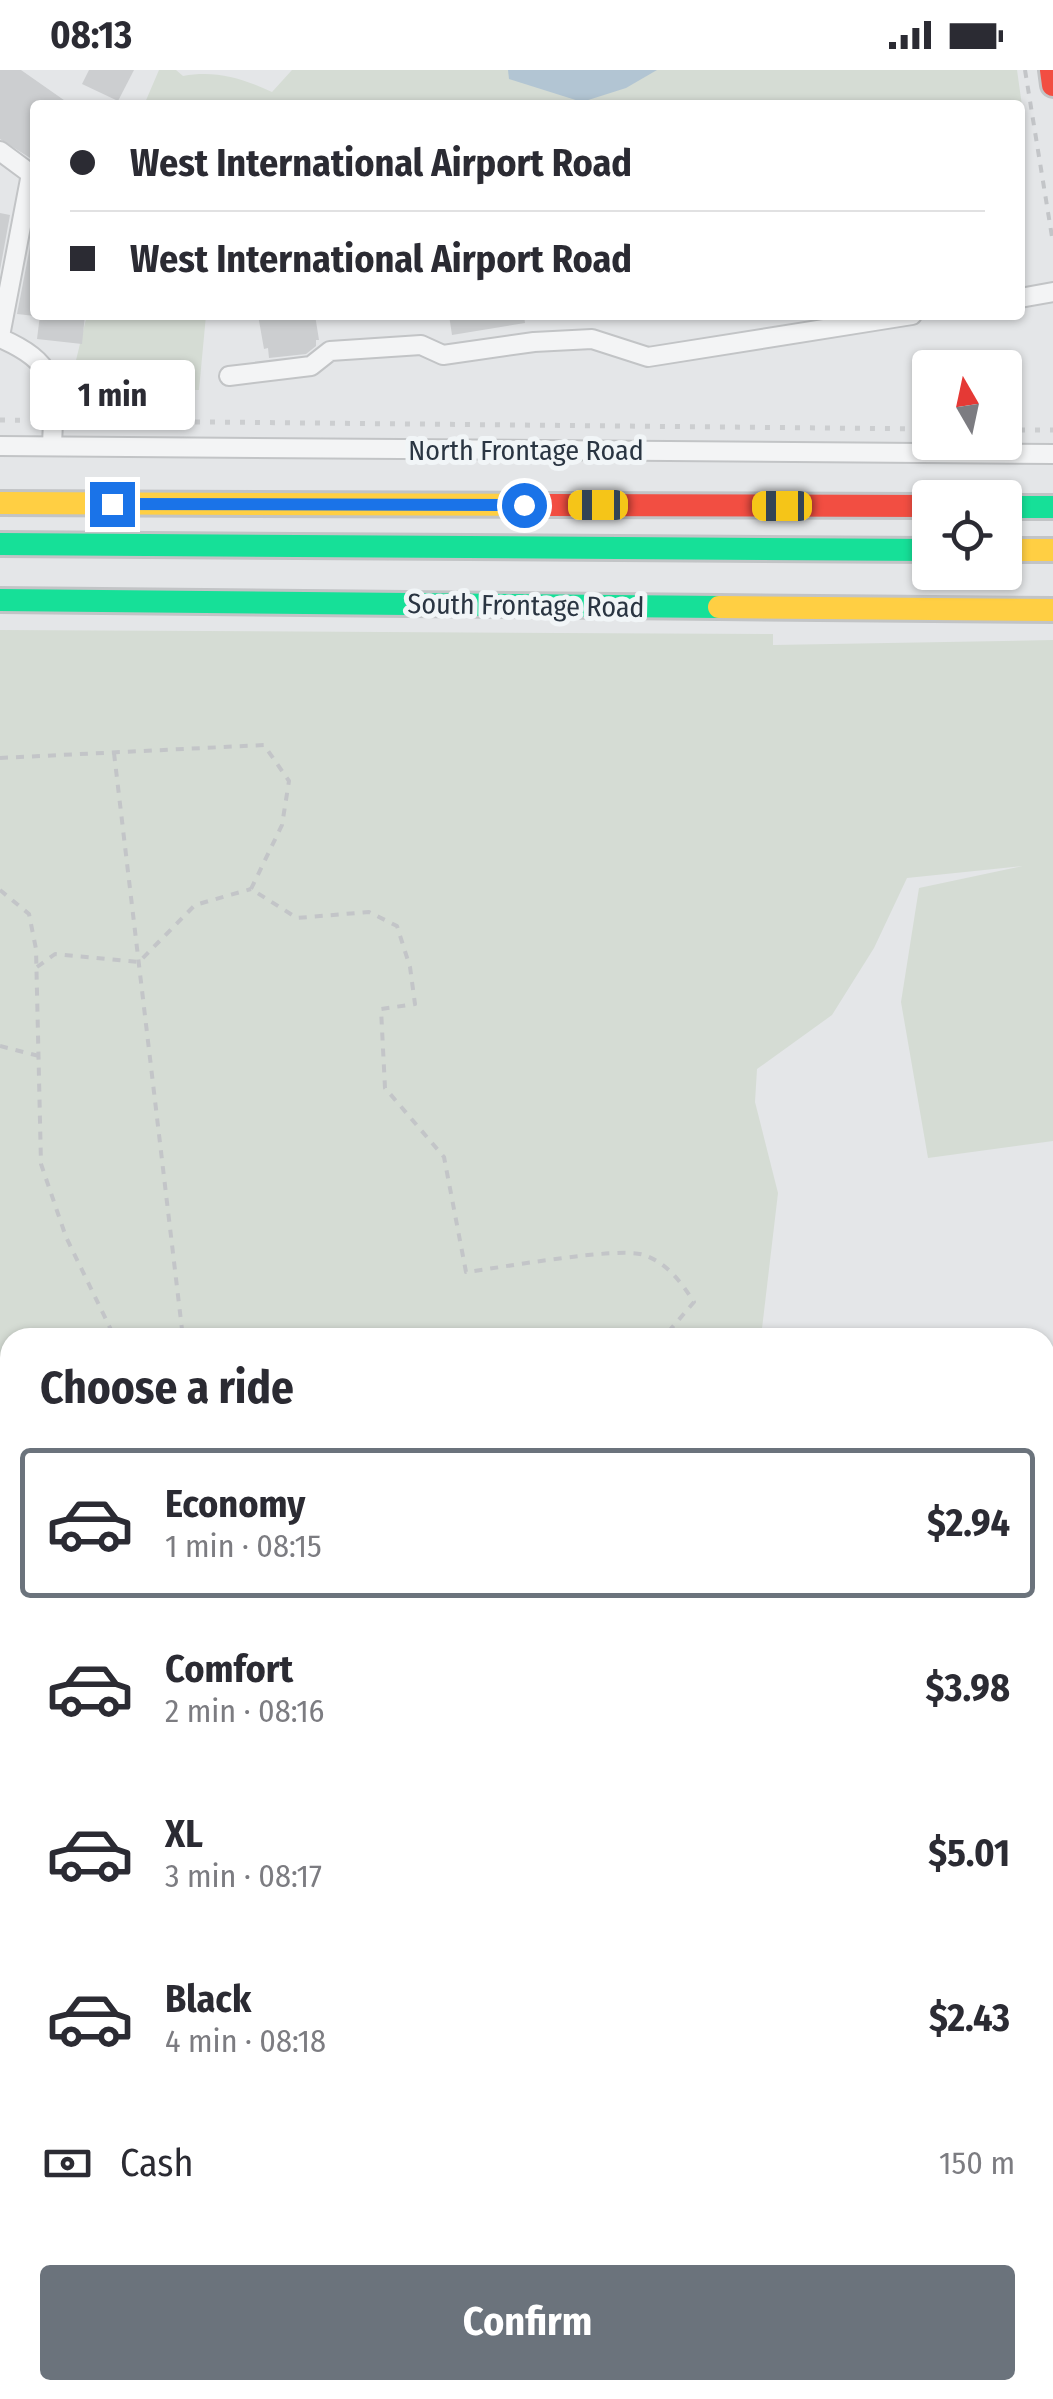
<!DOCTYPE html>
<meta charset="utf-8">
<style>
:root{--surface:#fff;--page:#f2f2f3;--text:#2b2b33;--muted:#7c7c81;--line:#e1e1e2;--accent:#6b737c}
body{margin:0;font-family:"Fira Sans Condensed",sans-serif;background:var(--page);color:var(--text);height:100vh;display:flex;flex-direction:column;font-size:38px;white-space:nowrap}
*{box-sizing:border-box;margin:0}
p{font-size:32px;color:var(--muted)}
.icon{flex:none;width:55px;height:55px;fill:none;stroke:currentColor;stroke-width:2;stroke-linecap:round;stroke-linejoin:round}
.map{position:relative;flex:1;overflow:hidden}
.panel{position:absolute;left:0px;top:1258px;width:1055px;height:1072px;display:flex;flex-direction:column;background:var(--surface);border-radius:30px 30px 0 0;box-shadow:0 2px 8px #0004}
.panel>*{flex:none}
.guide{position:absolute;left:30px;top:30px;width:995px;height:220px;border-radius:10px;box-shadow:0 2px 8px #0004;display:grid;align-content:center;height:220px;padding:0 40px;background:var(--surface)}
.needle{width:65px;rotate:351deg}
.controls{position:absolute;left:912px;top:280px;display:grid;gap:20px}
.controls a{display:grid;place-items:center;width:110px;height:110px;border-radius:10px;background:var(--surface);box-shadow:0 2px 8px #0004;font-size:50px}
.end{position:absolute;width:45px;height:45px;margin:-22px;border:12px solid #1a73e8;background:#fff;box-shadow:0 0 0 5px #fff}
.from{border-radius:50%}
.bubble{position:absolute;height:70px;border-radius:10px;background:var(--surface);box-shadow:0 2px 8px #0004;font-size:32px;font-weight:700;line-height:70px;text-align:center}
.car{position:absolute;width:30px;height:60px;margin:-30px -15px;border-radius:12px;box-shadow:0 0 8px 2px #0007;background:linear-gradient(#f5c518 24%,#345 0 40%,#f5c518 0 76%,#345 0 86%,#f5c518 0)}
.guide b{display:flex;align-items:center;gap:35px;height:95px;font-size:38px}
.guide b+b{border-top:2px solid var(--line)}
.guide i{width:25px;height:25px;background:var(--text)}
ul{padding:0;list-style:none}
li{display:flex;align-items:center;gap:30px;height:150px;margin:0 20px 15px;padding:0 20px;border:5px solid transparent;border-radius:10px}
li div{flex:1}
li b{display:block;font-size:38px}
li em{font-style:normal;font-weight:700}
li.current{border-color:var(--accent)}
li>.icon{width:90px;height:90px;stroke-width:1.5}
h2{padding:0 40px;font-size:45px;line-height:120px}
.pay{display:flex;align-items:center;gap:25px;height:110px;padding:0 40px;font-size:38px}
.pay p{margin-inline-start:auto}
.primary-button{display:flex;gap:20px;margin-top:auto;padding:20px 40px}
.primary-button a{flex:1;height:115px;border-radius:10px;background:var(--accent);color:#fff;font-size:40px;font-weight:700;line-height:115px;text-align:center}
.status{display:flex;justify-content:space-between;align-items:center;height:70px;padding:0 50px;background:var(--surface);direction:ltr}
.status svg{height:28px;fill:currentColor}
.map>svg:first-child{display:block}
</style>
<div class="status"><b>08:13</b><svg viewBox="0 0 49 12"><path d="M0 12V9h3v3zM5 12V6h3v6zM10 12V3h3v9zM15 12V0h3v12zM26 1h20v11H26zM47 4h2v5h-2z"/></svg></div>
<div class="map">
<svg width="1053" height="2329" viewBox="0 0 1053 2329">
<rect width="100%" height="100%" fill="#e4e6e8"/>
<g fill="#d5dcd4">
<path d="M159 0H176L183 6C215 0 242 8 272 22L292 0H1017L1023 43H1020V35H144Z"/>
<path d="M87 245H206L199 320 69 319Z"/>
<path d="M0 560 773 564V575L1053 570V1071L928 1088 901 932 919 818 1023 796 907 808 874 878 832 945 757 999 755 1032 778 1123 761 1267 10 1268V2320H1045V1715H1053V2329H0Z"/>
</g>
<g fill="#b2c5d3">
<path d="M508 0H657L626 18 582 32 509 9Z"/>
<path d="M10 2136V2320H934L945 2329H0V2143Z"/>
</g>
<g fill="#ccced0">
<path d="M0 0H21L71 35H35V91L0 69Z"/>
<path d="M89 0H134L118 31 82 14Z"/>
<path d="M0 143 10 145 0 200Z"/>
<path d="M35 151V246L17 244Z"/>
<path d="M40 245H85L82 274 37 269Z"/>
<path d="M258 245H315L319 270H316V276L306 284 269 288 268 278 264 279Z"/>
<path d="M449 245H524L525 253 452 265Z"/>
</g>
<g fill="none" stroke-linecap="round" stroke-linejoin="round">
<g stroke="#c2c4c6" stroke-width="22">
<g id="street">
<path d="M0 81 31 104 0 266"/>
<path d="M1020 228 1053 222"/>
<path d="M0 268C61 295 54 316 52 376"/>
<path d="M229 306 311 296 330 281 421 275 443 285 534 272 592 269 648 287 912 245"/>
<path d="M0 376 1053 384"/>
</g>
</g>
<g stroke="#c2c4c6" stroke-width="28">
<g id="fast">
<path d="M1005 437H1053"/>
<path d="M0 474 930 480"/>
<path d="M0 530 719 537"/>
</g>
</g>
<g stroke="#c2c4c6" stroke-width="28">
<g id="slow">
<path d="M0 433 548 435"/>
<path d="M1005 480H1053"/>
<path d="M719 537 1053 540"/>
</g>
</g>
<g stroke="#c2c4c6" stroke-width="28">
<g id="jam">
<path d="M1051 0 1053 15"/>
<path d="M548 435 930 436"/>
</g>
</g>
<g stroke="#c3c5c8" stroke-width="4" stroke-dasharray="8 8" stroke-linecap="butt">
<path d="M1025 0 1053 173"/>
<path d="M114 683 183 1268"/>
<path d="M0 688 264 675 289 711 282 755 251 819 297 848 369 842 397 856 410 897 415 934 381 939 385 1018 444 1087 466 1202C500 1198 618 1176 644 1185 667 1193 681 1212 694 1232L663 1268"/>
<path d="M0 820 29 844 36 879 41 1094 66 1167 115 1268"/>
<path d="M37 897 55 884 139 892 195 835 251 819"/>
<path d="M0 976 39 986"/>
<path d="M0 1378 10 1382"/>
<path d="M1045 1984 1053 1992"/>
<path d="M1045 2112 1053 2119"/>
<path d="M965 2320 972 2329"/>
<path d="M1009 2320 1016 2329"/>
</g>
<use href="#street" stroke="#f3f4f5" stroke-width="18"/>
<use href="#fast" stroke="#16e098" stroke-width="22"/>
<use href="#slow" stroke="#ffcf43" stroke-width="22"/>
<use href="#jam" stroke="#f24e42" stroke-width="22"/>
<g stroke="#ccced0" stroke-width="5" stroke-dasharray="5 10" stroke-linecap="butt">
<path d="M0 350 930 359"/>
<path d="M1005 360H1053"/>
</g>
</g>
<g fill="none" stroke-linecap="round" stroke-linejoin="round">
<path stroke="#1a73e8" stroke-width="12" d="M112 434 524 435"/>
</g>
<g text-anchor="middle" stroke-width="10" stroke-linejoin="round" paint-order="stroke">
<g font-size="28" fill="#2a3542" stroke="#f1f5f7">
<text x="526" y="390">North Frontage Road</text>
<text transform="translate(526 535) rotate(1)" y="10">South Frontage Road</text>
</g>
</g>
</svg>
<div class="controls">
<a><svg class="needle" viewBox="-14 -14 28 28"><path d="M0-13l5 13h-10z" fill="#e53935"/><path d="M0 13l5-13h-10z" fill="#7c7c81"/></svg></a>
<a><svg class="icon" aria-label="locate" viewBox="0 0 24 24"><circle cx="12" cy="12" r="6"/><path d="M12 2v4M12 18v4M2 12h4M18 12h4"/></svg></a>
</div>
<i class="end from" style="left:524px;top:435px"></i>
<i class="end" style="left:112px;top:434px"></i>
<div class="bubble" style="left:30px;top:290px;width:165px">1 min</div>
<i class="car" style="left:598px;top:435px;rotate:270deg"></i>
<i class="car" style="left:782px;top:436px;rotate:270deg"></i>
<div class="guide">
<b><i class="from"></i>West International Airport Road</b>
<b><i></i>West International Airport Road</b>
</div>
<section class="panel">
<h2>Choose a ride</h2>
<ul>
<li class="current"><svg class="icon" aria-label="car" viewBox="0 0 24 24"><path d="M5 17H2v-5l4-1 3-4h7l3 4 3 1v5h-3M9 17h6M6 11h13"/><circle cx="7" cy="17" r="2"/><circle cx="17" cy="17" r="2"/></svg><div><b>Economy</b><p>1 min · 08:15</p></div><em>$2.94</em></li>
<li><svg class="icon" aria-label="car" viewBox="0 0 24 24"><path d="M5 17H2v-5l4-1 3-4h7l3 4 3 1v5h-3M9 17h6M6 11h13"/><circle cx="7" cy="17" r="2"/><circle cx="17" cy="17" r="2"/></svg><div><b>Comfort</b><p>2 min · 08:16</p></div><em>$3.98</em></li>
<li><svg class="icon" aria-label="car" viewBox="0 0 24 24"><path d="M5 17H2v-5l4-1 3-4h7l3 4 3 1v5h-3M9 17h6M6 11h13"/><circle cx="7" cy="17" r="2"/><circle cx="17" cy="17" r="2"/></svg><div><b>XL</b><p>3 min · 08:17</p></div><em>$5.01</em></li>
<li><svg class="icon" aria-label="car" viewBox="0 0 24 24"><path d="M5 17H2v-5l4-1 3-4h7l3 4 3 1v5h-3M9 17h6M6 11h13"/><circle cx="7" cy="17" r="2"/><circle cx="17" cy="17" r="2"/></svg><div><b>Black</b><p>4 min · 08:18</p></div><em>$2.43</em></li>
</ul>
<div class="pay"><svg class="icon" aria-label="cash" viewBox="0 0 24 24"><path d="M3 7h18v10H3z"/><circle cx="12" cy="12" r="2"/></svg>Cash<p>150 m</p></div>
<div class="primary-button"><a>Confirm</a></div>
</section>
</div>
